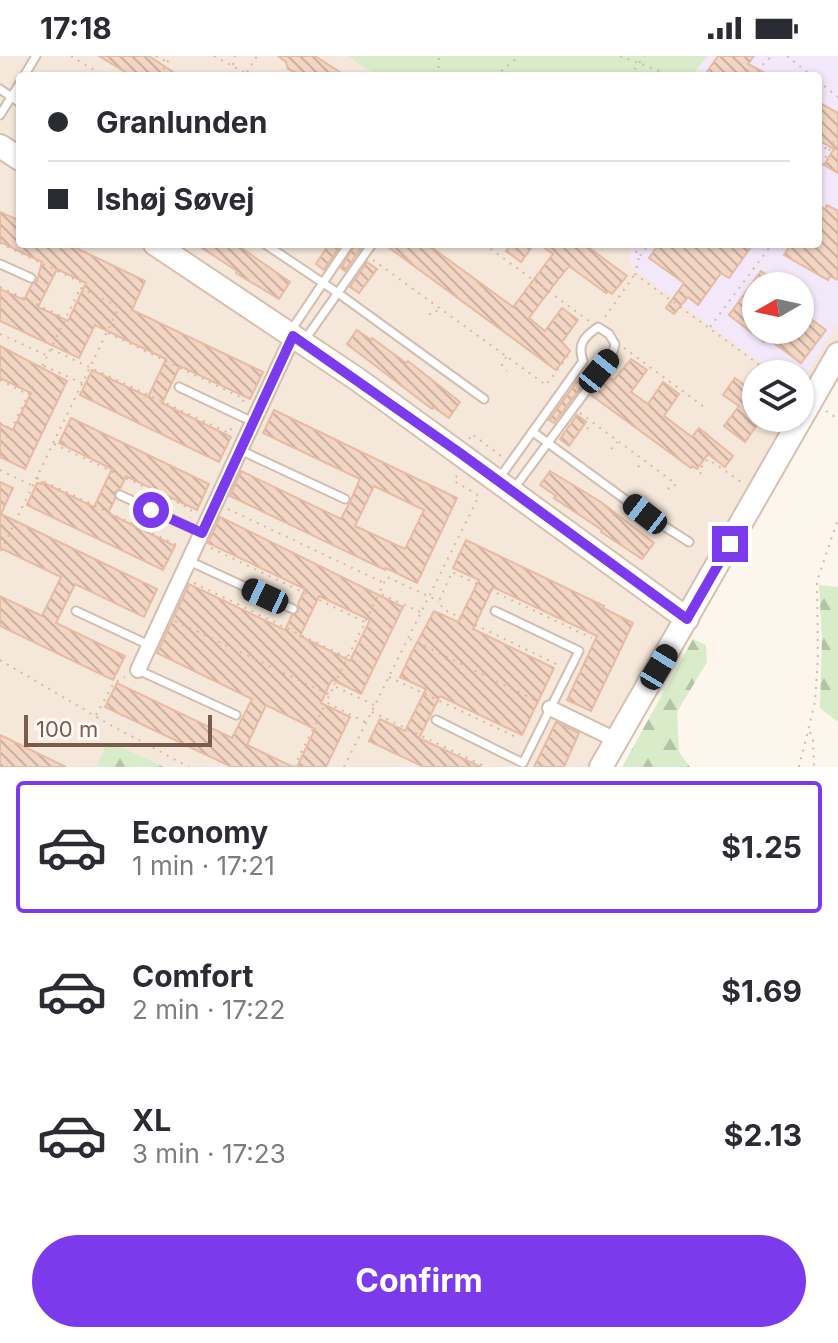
<!DOCTYPE html>
<meta charset="utf-8">
<style>
:root{--surface:#fff;--page:#f2f2f3;--text:#2b2b33;--muted:#7c7c81;--line:#e1e1e2;--accent:#7c3aed}
body{margin:0;font-family:Inter,sans-serif;background:var(--page);color:var(--text);height:100vh;display:flex;flex-direction:column;font-size:30px;white-space:nowrap}
*{box-sizing:border-box;margin:0}
p{font-size:26px;color:var(--muted)}
.icon{flex:none;width:44px;height:44px;fill:none;stroke:currentColor;stroke-width:2;stroke-linecap:round;stroke-linejoin:round}
.map{position:relative;height:711px;overflow:hidden}
.panel{display:flex;flex-direction:column;background:var(--surface);flex:1}
.panel>*{flex:none}
.guide{position:absolute;left:16px;top:16px;width:806px;height:176px;border-radius:8px;box-shadow:0 2px 6px #0004;display:grid;align-content:center;height:176px;padding:0 32px;background:var(--surface)}
.needle{width:52px;rotate:261deg}
.tools{position:absolute;left:742px;top:216px;display:grid;gap:16px}
.tools a{display:grid;place-items:center;width:72px;height:72px;border-radius:50%;background:var(--surface);box-shadow:0 2px 6px #0004;font-size:40px}
.scale{position:absolute;left:24px;bottom:20px;width:188px;box-sizing:border-box;padding-left:8px;border:4px solid #7a5c4d;border-top:0;font-size:22px;line-height:28px;white-space:nowrap;color:#7a5c4d;-webkit-text-stroke:6px #fffaf3;paint-order:stroke}
.end{position:absolute;width:36px;height:36px;margin:-18px;border:10px solid #7c3aed;background:#fff;box-shadow:0 0 0 4px #fff}
.from{border-radius:50%}
.car{position:absolute;width:24px;height:48px;margin:-24px -12px;border-radius:10px;box-shadow:0 0 6px 2px #0007;background:linear-gradient(#222 24%,#8ab4d8 0 40%,#222 0 76%,#8ab4d8 0 86%,#222 0)}
.guide b{display:flex;align-items:center;gap:28px;height:76px;font-size:30px}
.guide b+b{border-top:2px solid var(--line)}
.guide i{width:20px;height:20px;background:var(--text)}
ul{padding:14px 0 0;list-style:none}
li{display:flex;align-items:center;gap:24px;height:132px;margin:0 16px 12px;padding:0 16px;border:4px solid transparent;border-radius:8px}
li div{flex:1}
li b{display:block;font-size:30px}
li em{font-style:normal;font-weight:700}
li.on{border-color:var(--accent)}
li>.icon{width:72px;height:72px;stroke-width:1.5}
.cta{display:flex;gap:16px;margin-top:auto;padding:16px 32px}
.cta a{flex:1;height:92px;border-radius:48px;background:var(--accent);color:#fff;font-size:32px;font-weight:700;line-height:92px;text-align:center}
.status{display:flex;justify-content:space-between;align-items:center;height:56px;padding:0 40px;background:var(--surface);direction:ltr}
.status svg{height:22px;fill:currentColor}
.map>svg:first-child{display:block}
</style>
<div class="status"><b>17:18</b><svg viewBox="0 0 49 12"><path d="M0 12V9h3v3zM5 12V6h3v6zM10 12V3h3v9zM15 12V0h3v12zM26 1h20v11H26zM47 4h2v5h-2z"/></svg></div>
<div class="map">
<svg width="838" height="711" viewBox="0 0 838 711">
<defs>
<pattern id="forest-firs" width="22" height="20" patternUnits="userSpaceOnUse" patternTransform="scale(2)"><rect width="22" height="20" fill="#d8ecc9"/><path d="M5 1l3.5 6h-7zM16 11l3.5 6h-7z" fill="#b4c2a5"/></pattern>
<pattern id="building-back-hatch" width="6" height="6" patternUnits="userSpaceOnUse" patternTransform="scale(2)"><rect width="6" height="6" fill="#f3d5c3"/><path d="M-1 5l2 2M0 0l6 6M5-1l2 2" fill="none" stroke="#cab0a1"/></pattern>
</defs>
<rect width="100%" height="100%" fill="#fdf6ec"/>
<path fill="#f5e8da" fill-rule="evenodd" d="M0 0H838V316L607 711H0ZM20 20H818V188H20ZM756 230H800V274H756ZM756 318H800V362H756Z"/>
<path fill="#f3e8fa" fill-rule="evenodd" d="M707 0H838V266L800 329V318H776L632 212 629 188H818V20H692ZM756 230H800V274H756Z"/>
<g fill="url(#forest-firs)">
<path d="M819 529 838 531V666L820 652 822 582Z"/>
<path d="M693 583 706 589 707 606 677 656 679 696 690 711H622Z"/>
<path d="M108 685 164 711H96Z"/>
</g>
<path fill="#d8ecc9" d="M348 0H707L692 20H377Z"/>
<g fill="url(#building-back-hatch)" stroke="#e6bba3" stroke-width="2" fill-rule="evenodd">
<path d="M99 0H149L179 20H132Z"/>
<path d="M278 0H315L346 20H303L288 13 286 6Z"/>
<path d="M718 0H754L748 8 771 20H704Z"/>
<path d="M818 46 838 57V117L824 109 834 93 818 84Z"/>
<path d="M818 149 825 153 827 149 838 155V224L830 220 828 224 784 199 791 188H818Z"/>
<path d="M0 156 20 165V188H68L145 225 132 254 263 316 250 343 180 310 162 347 231 381 219 406 80 339 92 314 148 341 166 303 95 269 79 302 0 265V233L24 244 32 228 37 225 42 206 0 186ZM57 213 86 227 68 265 38 251Z"/>
<path d="M196 188H236L290 226 279 243 236 217 237 215Z"/>
<path d="M329 188H341L324 214 316 208Z"/>
<path d="M355 188H364L345 215 341 212Z"/>
<path d="M384 188H427L513 251 553 198 539 188H584L627 220 612 238 608 235 606 237 569 210 553 230 529 262 545 275 562 252 578 264 562 286 570 295 556 314Z"/>
<path d="M511 188H534L521 206 506 195Z"/>
<path d="M659 188H753L729 222 721 217 698 249 688 241 674 258 666 252 684 227 649 202Z"/>
<path d="M367 206 377 213 359 237 350 231Z"/>
<path d="M761 215 781 230H756V274H800V255L826 274 801 307 767 282 764 286 729 259Z"/>
<path d="M357 274 371 284 372 282 406 307 408 305 460 346 449 362 433 351 432 353 347 288Z"/>
<path d="M0 290 67 325 25 413 0 401V368L13 374 31 337 0 322Z"/>
<path d="M631 303 647 314 631 336 648 348 663 326 679 338 664 360 692 381 699 372 733 400 725 411 708 398 697 413 692 410 691 412 591 339 605 320 614 324Z"/>
<path d="M588 310 594 314 554 367 549 364Z"/>
<path d="M735 322 756 338V362H762L745 386 724 370 739 350 723 339Z"/>
<path d="M274 354 457 442 417 527 386 512 385 514 230 440 241 415 341 463 350 446 360 423 263 377ZM374 430 424 454 405 493 355 470Z"/>
<path d="M577 359 586 366 569 390 560 383Z"/>
<path d="M71 362 209 428 197 454 126 420 120 433 115 436V443L108 457 175 490 163 514 27 449 37 427 41 428 42 426 94 451 112 413 59 387Z"/>
<path d="M550 415 601 446 654 487 642 503 601 476 602 474 554 442 556 440 540 429Z"/>
<path d="M0 426 13 432 1 458 157 533 144 561 75 528 56 567 125 600 113 624 0 570V540L42 560 61 521 0 492Z"/>
<path d="M220 461 403 551 361 638 333 624 330 627 321 647 350 661 326 711H297L315 673 266 649 247 689 293 711H232L105 651 117 627 232 682 252 643 157 597 189 528 285 574 292 559 298 556V548L305 533 208 487ZM319 540 370 564 350 605 300 580Z"/>
<path d="M466 484 604 550 603 552 633 567 591 655 567 644 597 580 493 531 473 573 554 612 522 679 440 640 419 682 481 711H424L369 685 380 663 405 675 426 633 400 621 412 596 434 555 458 566 479 524 453 512Z"/>
<path d="M556 666 579 677 564 711H534Z"/>
<path d="M0 679 66 711H0Z"/>
</g>
<g fill="none" stroke-linecap="round" stroke-linejoin="round">
<g stroke="#d1beb0" stroke-width="11">
<g id="lane">
<path d="M24 20 36 0"/>
<path d="M0 33 20 47"/>
<path d="M0 59 20 27"/>
<path d="M265 188 338 237 484 343"/>
<path d="M0 208 31 222"/>
<path d="M290 276 349 188"/>
<path d="M304 285 372 188"/>
<path d="M179 331 253 366"/>
<path d="M533 376 645 458 689 486"/>
<path d="M240 394 345 443"/>
<path d="M498 424 583 305C577 288 584 281 598 271L609 278 615 288 612 300 513 434"/>
<path d="M120 439 202 477"/>
<path d="M189 505 293 553"/>
<path d="M76 555 149 589"/>
<path d="M138 614 236 659"/>
<path d="M436 664 523 707 579 595 495 555"/>
</g>
</g>
<g stroke="#d1beb0" stroke-width="18">
<g id="street">
<path d="M138 614 293 280"/>
<path d="M550 652 616 684"/>
</g>
</g>
<g stroke="#d6c0b0" stroke-width="26">
<g id="secondary">
<path d="M0 90 20 103"/>
<path d="M155 188 357 323 687 563"/>
<path d="M601 711 838 298"/>
</g>
</g>
<g stroke="#d9b8a5" stroke-width="2" stroke-dasharray="2 6" stroke-linecap="butt">
<path d="M71 0 104 20"/>
<path d="M156 0 165 5"/>
<path d="M214 0 251 20"/>
<path d="M620 0 673 20"/>
<path d="M787 0 812 20"/>
<path d="M233 9 235 0"/>
<path d="M247 16 257 0"/>
<path d="M159 20 171 0"/>
<path d="M438 20 439 0"/>
<path d="M495 20 520 0"/>
<path d="M630 20 644 0"/>
<path d="M751 20 772 0"/>
<path d="M818 25 838 41"/>
<path d="M818 87 827 93"/>
<path d="M818 116 838 77"/>
<path d="M0 187 82 227 81 232 119 251 0 497"/>
<path d="M484 188 589 265"/>
<path d="M632 188 639 201 635 218 772 318"/>
<path d="M640 200 649 188"/>
<path d="M373 204 546 329 571 296"/>
<path d="M0 231 65 262"/>
<path d="M429 258H434L438 253"/>
<path d="M605 261 635 218"/>
<path d="M710 271 772 188"/>
<path d="M108 277 244 343 242 348"/>
<path d="M0 278 46 299"/>
<path d="M624 292 707 353"/>
<path d="M51 293 229 377 233 369"/>
<path d="M506 301 502 309 507 315"/>
<path d="M44 310 82 327"/>
<path d="M0 324 27 338"/>
<path d="M826 355 838 363"/>
<path d="M580 357 676 428 671 433 666 432"/>
<path d="M0 367 10 372"/>
<path d="M587 373 591 367"/>
<path d="M469 383 472 378 501 400"/>
<path d="M54 388 191 453 190 462"/>
<path d="M611 393 617 386"/>
<path d="M0 396 80 233"/>
<path d="M638 411 643 405"/>
<path d="M0 414 31 429"/>
<path d="M701 418 699 414 708 403 744 428"/>
<path d="M37 422 177 489"/>
<path d="M228 453 384 527"/>
<path d="M211 492 365 566"/>
<path d="M194 527 348 602"/>
<path d="M420 556 379 537 387 521 439 545"/>
<path d="M175 565 330 639"/>
<path d="M410 583 537 645"/>
<path d="M0 604 107 667 189 711"/>
<path d="M556 608 443 553 439 545 452 516 592 582"/>
<path d="M389 621 518 682"/>
<path d="M334 629 379 538"/>
<path d="M372 656 486 711"/>
<path d="M96 659 114 627 125 621"/>
<path d="M365 666 326 646 334 630 374 649"/>
<path d="M810 676 813 684 814 711"/>
<path d="M294 711 326 647"/>
<path d="M344 711 479 440 454 425 459 416"/>
<path d="M799 711 815 646 818 602 817 525 838 463"/>
</g>
<use href="#lane" stroke="#fff" stroke-width="7"/>
<use href="#street" stroke="#fff" stroke-width="14"/>
<use href="#secondary" stroke="#fff" stroke-width="22"/>
</g>
<g fill="none" stroke-linecap="round" stroke-linejoin="round">
<path stroke="#7c3aed" stroke-width="10" d="M151 454 202 477 293 280 460 397 687 563 730 488"/>
</g>
</svg>
<div class="tools">
<a><svg class="needle" viewBox="-14 -14 28 28"><path d="M0-13l5 13h-10z" fill="#e53935"/><path d="M0 13l5-13h-10z" fill="#7c7c81"/></svg></a>
<a><svg class="icon" aria-label="layers" viewBox="0 0 24 24"><path d="M12 4l9 5-9 5-9-5zM3 14l9 5 9-5"/></svg></a>
</div>
<div class="scale">100 m</div>
<i class="end from" style="left:151px;top:454px"></i>
<i class="end" style="left:730px;top:488px"></i>
<i class="car" style="left:599px;top:315px;rotate:39deg"></i>
<i class="car" style="left:645px;top:458px;rotate:308deg"></i>
<i class="car" style="left:265px;top:540px;rotate:295deg"></i>
<i class="car" style="left:659px;top:611px;rotate:31deg"></i>
<div class="guide">
<b><i class="from"></i>Granlunden</b>
<b><i></i>Ishøj Søvej</b>
</div>
</div>
<section class="panel">
<ul>
<li class="on"><svg class="icon" aria-label="car" viewBox="0 0 24 24"><path d="M5 17H2v-5l4-1 3-4h7l3 4 3 1v5h-3M9 17h6M6 11h13"/><circle cx="7" cy="17" r="2"/><circle cx="17" cy="17" r="2"/></svg><div><b>Economy</b><p>1 min · 17:21</p></div><em>$1.25</em></li>
<li><svg class="icon" aria-label="car" viewBox="0 0 24 24"><path d="M5 17H2v-5l4-1 3-4h7l3 4 3 1v5h-3M9 17h6M6 11h13"/><circle cx="7" cy="17" r="2"/><circle cx="17" cy="17" r="2"/></svg><div><b>Comfort</b><p>2 min · 17:22</p></div><em>$1.69</em></li>
<li><svg class="icon" aria-label="car" viewBox="0 0 24 24"><path d="M5 17H2v-5l4-1 3-4h7l3 4 3 1v5h-3M9 17h6M6 11h13"/><circle cx="7" cy="17" r="2"/><circle cx="17" cy="17" r="2"/></svg><div><b>XL</b><p>3 min · 17:23</p></div><em>$2.13</em></li>
</ul>
<div class="cta"><a>Confirm</a></div>
</section>
